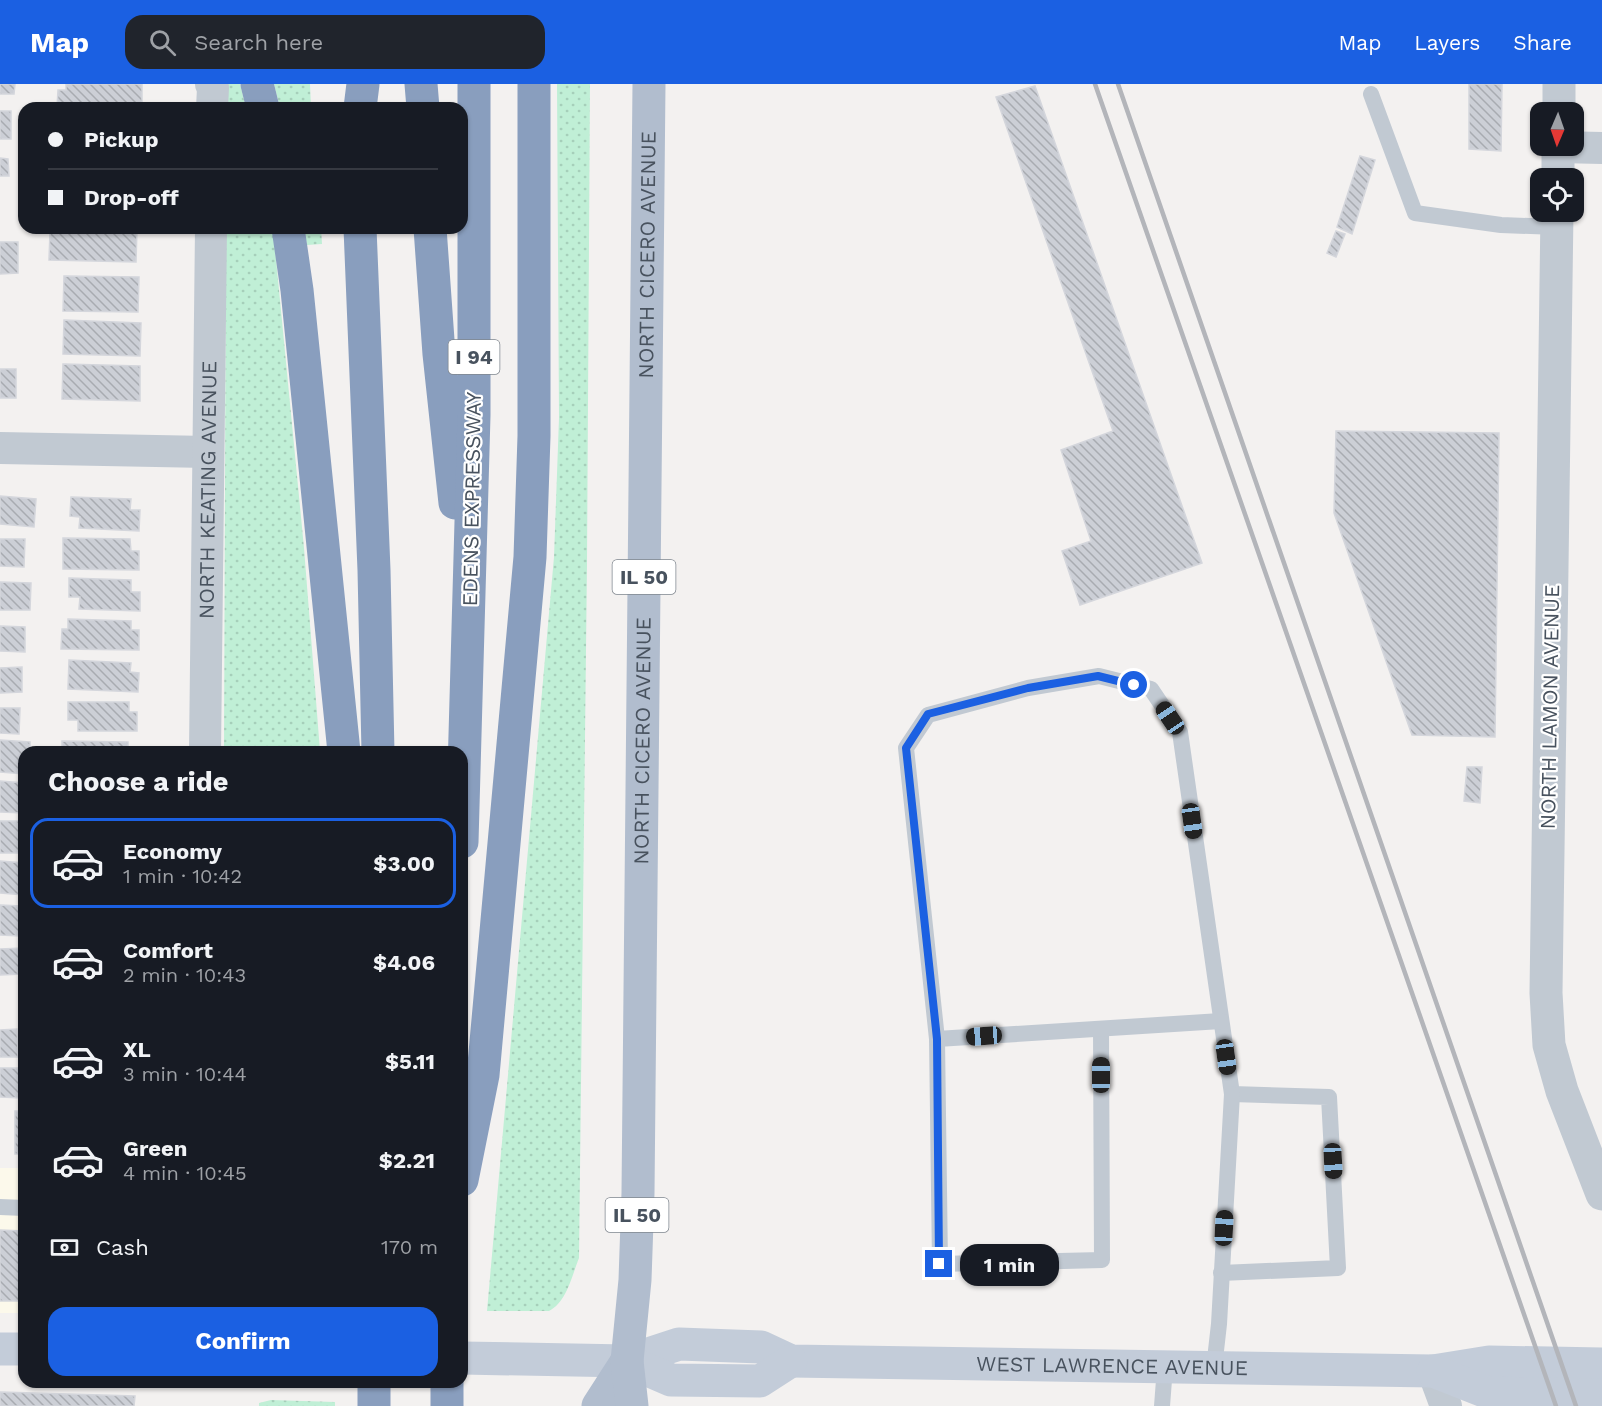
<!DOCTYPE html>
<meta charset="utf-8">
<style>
:root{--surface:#171b24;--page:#20242c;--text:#f1f3f6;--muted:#9ea1a6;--line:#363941;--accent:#1b60e2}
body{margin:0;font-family:"Work Sans",sans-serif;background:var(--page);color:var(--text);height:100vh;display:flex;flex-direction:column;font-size:22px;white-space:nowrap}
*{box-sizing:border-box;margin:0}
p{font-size:20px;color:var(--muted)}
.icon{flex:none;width:33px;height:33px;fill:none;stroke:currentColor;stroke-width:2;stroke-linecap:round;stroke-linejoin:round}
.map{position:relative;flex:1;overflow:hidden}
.panel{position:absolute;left:18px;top:662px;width:450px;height:642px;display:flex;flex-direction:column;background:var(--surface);border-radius:18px;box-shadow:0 2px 4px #0004}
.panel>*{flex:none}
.hud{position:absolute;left:18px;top:18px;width:450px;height:132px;border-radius:18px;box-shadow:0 2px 4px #0004;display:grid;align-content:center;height:132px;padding:0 30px;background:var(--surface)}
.needle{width:39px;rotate:182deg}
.buttons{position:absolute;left:1530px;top:18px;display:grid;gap:12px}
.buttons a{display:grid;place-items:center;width:54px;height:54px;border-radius:12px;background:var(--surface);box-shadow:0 2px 4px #0004;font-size:30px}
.end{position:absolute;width:27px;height:27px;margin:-14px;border:8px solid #1b60e2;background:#fff;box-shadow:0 0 0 3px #fff}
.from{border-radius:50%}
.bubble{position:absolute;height:42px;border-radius:18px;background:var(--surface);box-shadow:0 2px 4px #0004;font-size:20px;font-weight:700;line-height:42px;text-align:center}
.car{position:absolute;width:18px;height:36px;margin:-18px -9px;border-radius:8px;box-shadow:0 0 4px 2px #0007;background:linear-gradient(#222 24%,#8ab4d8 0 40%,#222 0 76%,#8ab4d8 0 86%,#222 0)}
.hud b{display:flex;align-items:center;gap:21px;height:57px;font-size:22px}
.hud b+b{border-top:2px solid var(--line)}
.hud i{width:15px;height:15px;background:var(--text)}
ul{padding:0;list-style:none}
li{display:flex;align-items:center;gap:18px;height:90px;margin:0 12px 9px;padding:0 18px;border:3px solid transparent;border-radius:18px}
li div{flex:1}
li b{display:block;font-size:22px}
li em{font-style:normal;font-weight:700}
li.selected{border-color:var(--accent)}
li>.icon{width:54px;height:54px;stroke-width:1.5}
h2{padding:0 30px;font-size:27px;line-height:72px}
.pay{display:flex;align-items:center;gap:15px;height:66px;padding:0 30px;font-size:22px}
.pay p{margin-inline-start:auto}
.button{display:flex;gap:12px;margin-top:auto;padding:12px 30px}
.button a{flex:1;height:69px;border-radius:18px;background:var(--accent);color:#fff;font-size:24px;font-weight:700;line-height:69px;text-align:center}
header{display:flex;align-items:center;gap:36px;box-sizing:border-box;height:84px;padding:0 30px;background:var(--accent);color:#fff}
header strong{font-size:28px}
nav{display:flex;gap:33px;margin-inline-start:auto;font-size:21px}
.search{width:420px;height:54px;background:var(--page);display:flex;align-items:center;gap:15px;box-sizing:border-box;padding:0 21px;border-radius:18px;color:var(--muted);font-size:22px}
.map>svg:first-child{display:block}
</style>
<header>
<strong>Map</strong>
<div class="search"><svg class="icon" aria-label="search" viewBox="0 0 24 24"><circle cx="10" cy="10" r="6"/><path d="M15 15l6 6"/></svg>Search here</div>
<nav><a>Map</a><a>Layers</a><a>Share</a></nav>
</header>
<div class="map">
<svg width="1602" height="1322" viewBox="0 0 1602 1322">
<defs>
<pattern id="grass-dots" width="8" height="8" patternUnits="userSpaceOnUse" patternTransform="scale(1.5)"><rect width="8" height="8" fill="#c0efd6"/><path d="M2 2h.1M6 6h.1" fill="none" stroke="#a6cfba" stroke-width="1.8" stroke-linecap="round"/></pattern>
<pattern id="building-back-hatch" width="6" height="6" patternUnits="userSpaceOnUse" patternTransform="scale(1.5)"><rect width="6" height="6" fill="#cccfd6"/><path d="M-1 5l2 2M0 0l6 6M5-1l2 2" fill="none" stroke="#a8abb1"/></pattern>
</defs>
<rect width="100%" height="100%" fill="#f3f1f0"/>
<rect fill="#fcf9eb" x="0" y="1084" width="24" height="145"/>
<g fill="url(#grass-dots)">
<path d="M226 0H240L246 24H226Z"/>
<path d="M274 0H310L311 24H280Z"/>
<path d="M557 0H590L587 480 579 1174C572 1191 567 1218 549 1227H487L554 473 559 334Z"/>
<path d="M226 144H273L304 464 320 667 224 668Z"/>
<path d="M304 144H321L322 160 307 161Z"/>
<path d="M271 1316 335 1318V1322H259V1319Z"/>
</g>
<g fill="url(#building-back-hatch)" stroke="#d4d6dc" stroke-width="1.5">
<path d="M0 0H15L14 10H0Z"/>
<path d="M66 0H142V24H57L58 6H66Z"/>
<path d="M1469 0H1502L1501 67 1469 65Z"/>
<path d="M1035 2 1202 479 1080 521 1062 467 1091 457 1061 366 1113 347 996 13Z"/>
<rect x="0" y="27" width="11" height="28"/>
<path d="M1360 72 1375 76 1352 150 1337 143Z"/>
<path d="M0 74 8 75 9 92H0Z"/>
<path d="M67 144H137L136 178 49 176 50 148H67Z"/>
<path d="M1336 147 1345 150 1336 173 1327 169Z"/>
<path d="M0 158H18V189L0 190Z"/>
<path d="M64 192 139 193 138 228 63 227Z"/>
<path d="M64 236 141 239 140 272 63 270Z"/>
<path d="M63 280 140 282V317L62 315Z"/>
<rect x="0" y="285" width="16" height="29"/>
<path d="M1336 347 1499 349 1495 653 1412 651 1334 429Z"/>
<path d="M0 412 36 415 34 443 0 440Z"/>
<path d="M71 413 131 415 130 426H140L139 447 79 444 80 433 70 432Z"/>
<path d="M63 454 130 455 131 467H139V486L63 485Z"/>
<path d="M0 455H25L24 483 0 482Z"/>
<path d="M69 494 131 496V508H140V527L79 525 80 513H69Z"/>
<path d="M0 498 31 499 30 526H0Z"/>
<path d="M68 535 131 537V546H139V566L61 565 62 545H68Z"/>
<path d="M0 542 25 543V568L0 567Z"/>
<path d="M69 576 131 579 130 588 139 589 138 608 68 605Z"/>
<path d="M22 583V608L0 609V584Z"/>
<path d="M68 618H129V628H137V647H78V636H68Z"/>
<path d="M0 624H20L19 650 0 649Z"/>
<path d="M0 656 30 658V668H24V690L0 688Z"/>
<path d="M62 657 128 658V668H62Z"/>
<path d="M1467 683H1482L1480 719 1464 717Z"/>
<path d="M0 697 24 699V729L0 728Z"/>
<rect x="0" y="737" width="24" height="32"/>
<path d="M0 777 24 779V811L0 809Z"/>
<path d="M0 821 21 822 20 852 0 851Z"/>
<path d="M23 864V890L0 891V865Z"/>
<path d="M17 945 18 973H0V946Z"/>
<path d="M0 984H22V1014L0 1013Z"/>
<rect x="15" y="1027" width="9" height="43"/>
<path d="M0 1146 24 1147V1217H0Z"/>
<path d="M0 1308 135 1312 134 1322H0Z"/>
</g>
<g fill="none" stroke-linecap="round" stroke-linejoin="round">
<g stroke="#c1c9d2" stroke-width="16">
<path d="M1371 10 1415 129 1501 141 1557 143"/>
<path d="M1101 945 1102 1176 940 1180 937 955 906 664 928 631 1028 604 1099 592 1151 605 1180 648 1232 1010 1329 1013 1338 1184 1221 1189"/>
<path d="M937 955 1221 937"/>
<path d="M0 1123 24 1124"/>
<path d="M1214 1284 1219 1240 1232 1010"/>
<path d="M1162 1322 1165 1283"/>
</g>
<g stroke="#c1c9d2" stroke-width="32">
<path d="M211 0 213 4 212 24"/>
<path d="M1558 63 1602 64"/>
<path d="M0 364 208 368"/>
<path id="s1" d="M205 668 211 144"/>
<path d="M1433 1287 1446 1322"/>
</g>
<g stroke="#c1c9d2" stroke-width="33">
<path d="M1559 28V0"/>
<path d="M1558 94V62"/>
<path d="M1557 128 1546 909 1549 961 1562 1007 1602 1110"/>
</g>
<g stroke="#c3ccd9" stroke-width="33">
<path d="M0 1265H24"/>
<path id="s2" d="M462 1274 627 1277 679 1260 761 1263 791 1277 1433 1287 1489 1278 1602 1280"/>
<path d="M627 1277 671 1296 760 1297 791 1277"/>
<path d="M1433 1287 1489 1309 1602 1311"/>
</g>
<g stroke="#b1bdce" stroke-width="33">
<path d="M598 1322 627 1277"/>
<path id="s3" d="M632 1322 627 1277 635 1196 638 1109 649 0"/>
</g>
<g stroke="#899ebe" stroke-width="33">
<path d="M257 0 263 24"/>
<path d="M421 0 423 24"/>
<path d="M360 24 363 0"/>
<path d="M288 144 297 206 344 668"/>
<path d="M360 144 374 486 378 668"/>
<path d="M430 144 439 270 455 419"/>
<path d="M462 758 474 331V0"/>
<path d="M462 1096 483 991 530 473 534 352V0"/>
<path d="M374 1322V1298"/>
<path d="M447 1322V1298"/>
</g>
<g stroke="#b3b5ba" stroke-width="4.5">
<path d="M1095 0 1556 1322"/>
<path d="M1118 0 1576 1322"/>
</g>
</g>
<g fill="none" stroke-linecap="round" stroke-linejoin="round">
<path stroke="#1b60e2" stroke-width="8" d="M939 1180 937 955 906 664 928 630 1028 604 1098 592 1134 601"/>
</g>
<g text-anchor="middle" stroke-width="4.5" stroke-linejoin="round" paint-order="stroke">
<g fill="#fff" stroke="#7f868e" stroke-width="1.5">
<rect x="448.5" y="256" width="51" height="34" rx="4.5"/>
<rect x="612.5" y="476" width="63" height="34" rx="4.5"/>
<rect x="605.5" y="1114" width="63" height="34" rx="4.5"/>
</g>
<g font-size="20" font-weight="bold" fill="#48525e">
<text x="474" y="280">I 94</text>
<text x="644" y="500">IL 50</text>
<text x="637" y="1138">IL 50</text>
</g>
<g font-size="21" fill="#48525e" stroke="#fff">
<text dy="7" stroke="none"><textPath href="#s3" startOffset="1152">NORTH CICERO AVENUE</textPath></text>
<text dy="7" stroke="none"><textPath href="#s1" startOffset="262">NORTH KEATING AVENUE</textPath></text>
<text transform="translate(472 415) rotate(-89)" y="7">EDENS EXPRESSWAY</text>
<text transform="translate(1550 623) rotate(-89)" y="7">NORTH LAMON AVENUE</text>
<text dy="7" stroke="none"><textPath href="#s3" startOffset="666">NORTH CICERO AVENUE</textPath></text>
<text dy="7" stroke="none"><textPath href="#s2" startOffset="656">WEST LAWRENCE AVENUE</textPath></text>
</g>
</g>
</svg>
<div class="buttons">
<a><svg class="needle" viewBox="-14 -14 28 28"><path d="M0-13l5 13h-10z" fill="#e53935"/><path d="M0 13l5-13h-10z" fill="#9ea1a6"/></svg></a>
<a><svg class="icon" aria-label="locate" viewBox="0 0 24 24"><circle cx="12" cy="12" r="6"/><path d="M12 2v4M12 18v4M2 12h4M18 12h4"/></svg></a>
</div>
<i class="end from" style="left:1134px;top:601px"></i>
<i class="end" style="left:939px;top:1180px"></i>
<div class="bubble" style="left:960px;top:1160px;width:99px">1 min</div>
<i class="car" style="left:1170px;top:634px;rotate:326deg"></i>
<i class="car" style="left:1192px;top:737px;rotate:172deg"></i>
<i class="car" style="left:984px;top:952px;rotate:266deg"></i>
<i class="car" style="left:1226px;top:973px;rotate:172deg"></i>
<i class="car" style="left:1101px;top:991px;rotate:0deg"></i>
<i class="car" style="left:1333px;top:1077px;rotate:177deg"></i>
<i class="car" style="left:1224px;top:1144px;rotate:3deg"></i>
<div class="hud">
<b><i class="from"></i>Pickup</b>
<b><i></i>Drop-off</b>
</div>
<section class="panel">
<h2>Choose a ride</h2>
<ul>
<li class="selected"><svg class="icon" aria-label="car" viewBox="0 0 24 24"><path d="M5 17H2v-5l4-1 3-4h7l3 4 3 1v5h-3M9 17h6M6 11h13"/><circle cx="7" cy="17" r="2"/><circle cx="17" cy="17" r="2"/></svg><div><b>Economy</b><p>1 min · 10:42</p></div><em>$3.00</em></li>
<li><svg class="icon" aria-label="car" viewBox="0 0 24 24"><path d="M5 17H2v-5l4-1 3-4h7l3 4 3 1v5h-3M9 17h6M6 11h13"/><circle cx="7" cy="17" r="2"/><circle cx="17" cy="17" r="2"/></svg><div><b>Comfort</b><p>2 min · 10:43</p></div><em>$4.06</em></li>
<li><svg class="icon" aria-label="car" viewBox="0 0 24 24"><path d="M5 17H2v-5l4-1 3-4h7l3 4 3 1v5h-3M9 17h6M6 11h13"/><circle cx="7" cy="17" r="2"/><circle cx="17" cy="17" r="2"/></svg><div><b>XL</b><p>3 min · 10:44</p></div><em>$5.11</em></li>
<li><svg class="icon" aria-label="car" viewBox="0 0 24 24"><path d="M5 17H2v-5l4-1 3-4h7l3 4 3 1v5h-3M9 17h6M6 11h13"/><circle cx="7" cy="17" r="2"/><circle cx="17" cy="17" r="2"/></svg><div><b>Green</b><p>4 min · 10:45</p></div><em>$2.21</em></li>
</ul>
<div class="pay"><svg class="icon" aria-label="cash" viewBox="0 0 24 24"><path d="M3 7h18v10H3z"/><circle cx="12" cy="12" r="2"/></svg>Cash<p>170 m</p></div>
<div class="button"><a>Confirm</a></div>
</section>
</div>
